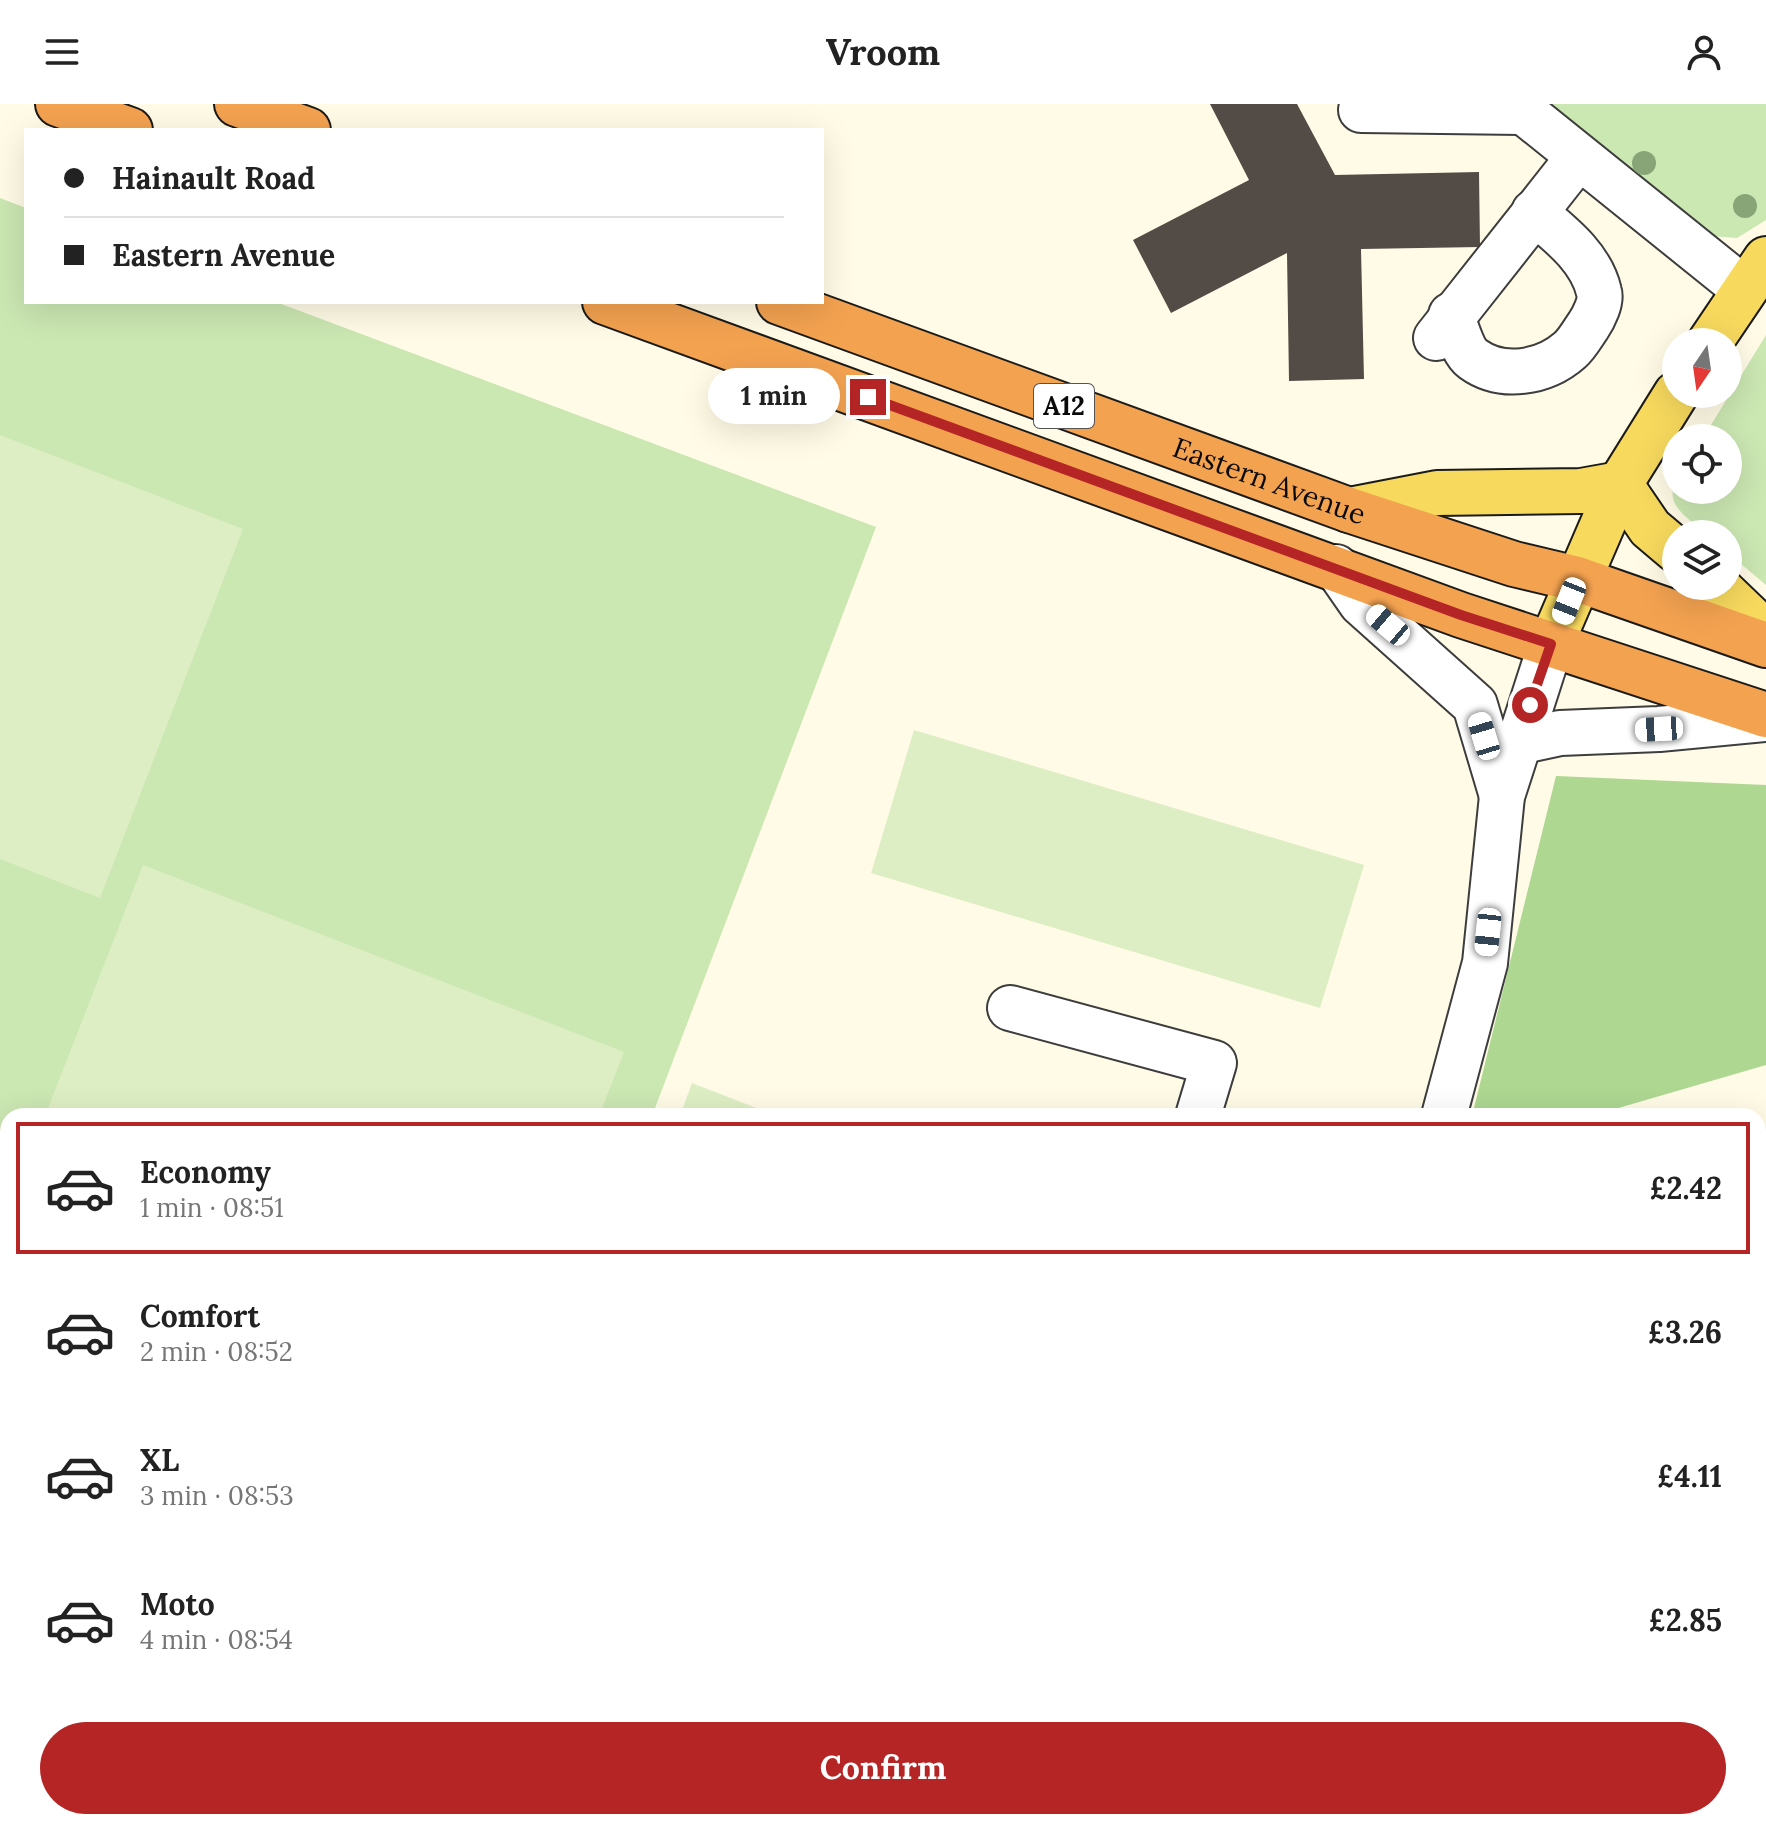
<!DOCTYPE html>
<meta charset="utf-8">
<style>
:root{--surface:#fff;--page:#f6f6f6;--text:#222;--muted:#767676;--line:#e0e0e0;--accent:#b62525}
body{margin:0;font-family:Lora,serif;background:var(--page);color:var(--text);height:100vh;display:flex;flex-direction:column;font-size:30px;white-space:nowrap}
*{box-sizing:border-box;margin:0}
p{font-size:26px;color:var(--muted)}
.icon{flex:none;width:44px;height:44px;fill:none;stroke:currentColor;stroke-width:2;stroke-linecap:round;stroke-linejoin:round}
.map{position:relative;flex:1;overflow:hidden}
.sheet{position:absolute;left:0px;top:1004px;width:1766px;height:722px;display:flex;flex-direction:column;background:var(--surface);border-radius:24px 24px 0 0;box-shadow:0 8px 32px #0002}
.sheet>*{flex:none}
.guide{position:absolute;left:24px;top:24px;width:800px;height:176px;border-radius:0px;box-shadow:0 8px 32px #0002;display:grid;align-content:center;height:176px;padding:0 40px;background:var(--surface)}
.needle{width:52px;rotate:193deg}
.controls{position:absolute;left:1662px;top:224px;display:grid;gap:16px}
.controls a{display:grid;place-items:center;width:80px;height:80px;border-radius:50%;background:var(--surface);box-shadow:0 8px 32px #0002;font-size:40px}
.end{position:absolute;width:36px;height:36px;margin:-18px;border:10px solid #b62525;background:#fff;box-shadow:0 0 0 4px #fff}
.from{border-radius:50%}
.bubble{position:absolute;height:56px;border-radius:28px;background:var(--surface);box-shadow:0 8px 32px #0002;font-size:26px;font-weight:800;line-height:56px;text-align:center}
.car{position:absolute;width:24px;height:48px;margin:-24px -12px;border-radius:10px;box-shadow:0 0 6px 2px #0007;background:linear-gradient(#fff 24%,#345 0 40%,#fff 0 76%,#345 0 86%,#fff 0)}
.guide b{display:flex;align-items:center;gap:28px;height:76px;font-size:30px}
.guide b+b{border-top:2px solid var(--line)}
.guide i{width:20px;height:20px;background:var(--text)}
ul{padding:14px 0 0;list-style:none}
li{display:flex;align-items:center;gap:24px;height:132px;margin:0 16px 12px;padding:0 24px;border:4px solid transparent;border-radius:0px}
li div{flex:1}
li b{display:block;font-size:30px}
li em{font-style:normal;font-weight:800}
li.current{border-color:var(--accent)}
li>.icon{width:72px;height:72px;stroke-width:1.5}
.action{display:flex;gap:16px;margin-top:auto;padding:16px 40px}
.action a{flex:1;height:92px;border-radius:48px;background:var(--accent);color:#fff;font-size:32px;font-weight:800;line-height:92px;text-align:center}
header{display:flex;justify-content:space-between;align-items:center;height:104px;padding:0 40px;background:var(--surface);font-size:36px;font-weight:800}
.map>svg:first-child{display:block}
</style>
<header><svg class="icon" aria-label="menu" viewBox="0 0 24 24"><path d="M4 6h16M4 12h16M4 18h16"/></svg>Vroom<svg class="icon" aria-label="person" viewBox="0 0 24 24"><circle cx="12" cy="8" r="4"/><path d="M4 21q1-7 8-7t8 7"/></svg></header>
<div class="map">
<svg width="1766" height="1725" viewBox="0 0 1766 1725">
<rect width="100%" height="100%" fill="#fffbe6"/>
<g fill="#cbe7b2">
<path d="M1539 0H1766V116L1737 134 1711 132Z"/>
<path d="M0 94 26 104V198H276L876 423 652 1012H8V1131L0 1127Z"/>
<path d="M1766 231V481L1728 449V430H1707C1690 415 1663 402 1676 377V386H1728V334H1703Z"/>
<path d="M1540 1718H1684L1690 1725H1538Z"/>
</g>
<g fill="#aed792">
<path d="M1556 672 1766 681V961L1591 1012H1472Z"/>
<path d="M1758 1406 1766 1410V1725H1690L1684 1718H1758Z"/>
</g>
<g fill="#deeec4">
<path d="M0 331 243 425 100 794 0 755Z"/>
<path d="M914 626 1364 761 1320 904 871 769Z"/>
<path d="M143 761 624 948 599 1012H45Z"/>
<path d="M692 979 777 1012H680Z"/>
</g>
<path fill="#524b46" d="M1210 0H1297L1335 71 1479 68 1480 143 1361 145 1364 275 1289 277 1287 149 1171 209 1133 136 1249 76Z"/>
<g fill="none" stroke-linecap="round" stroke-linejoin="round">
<g stroke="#3d3d3d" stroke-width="48">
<g id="minor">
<path d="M1514 0 1744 185"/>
<path d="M1361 6 1522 8"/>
<path d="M1451 211C1457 224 1462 247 1473 255 1502 276 1544 269 1570 246 1577 240 1583 229 1588 222 1594 213 1602 197 1599 188 1591 153 1560 130 1534 108"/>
<path d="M1436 234 1578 54"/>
<path d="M1336 463 1361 499 1475 601 1502 692"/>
<path d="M1518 638 1560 629 1659 625 1766 615"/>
<path d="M1010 904 1214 959 1198 1012"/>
<path d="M1444 1012 1485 859 1502 692 1551 540"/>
<path d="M1758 1094 1766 1093"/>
<path d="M1758 1296 1766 1300"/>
<path d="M1257 1725 1260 1718"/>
</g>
</g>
<g stroke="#1b1b1b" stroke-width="48">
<g id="major">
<path d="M1710 238 1766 155"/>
<path d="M1620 380 1650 424 1676 446"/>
<path d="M1349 406 1437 389 1581 387 1620 380"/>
<path d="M1717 482 1766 529"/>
<path d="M1551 540 1620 380 1676 290"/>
</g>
</g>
<g stroke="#1b1b1b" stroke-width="48">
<g id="highway">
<path d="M58 0 130 26"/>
<path d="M237 0 308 26"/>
<path d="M605 198 1461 511 1766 611"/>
<path id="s1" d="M779 198 1349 406 1514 460 1577 475 1766 541"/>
</g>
</g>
<path stroke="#2c2c2c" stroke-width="5" stroke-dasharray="8 4" stroke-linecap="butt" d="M608 1725 609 1718"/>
<use href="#minor" stroke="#fff" stroke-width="44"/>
<use href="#major" stroke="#f7d95e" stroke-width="44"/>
<use href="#highway" stroke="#f3a250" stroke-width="44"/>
</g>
<g fill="#88a577">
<circle cx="1644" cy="59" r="12"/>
<circle cx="1745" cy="102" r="12"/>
</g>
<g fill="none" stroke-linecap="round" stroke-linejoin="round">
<path stroke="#b62525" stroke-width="10" d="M868 293 1461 511 1551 540 1530 601"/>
</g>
<g text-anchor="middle" stroke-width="8" stroke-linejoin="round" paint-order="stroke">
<rect fill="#fff" stroke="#545454" stroke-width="2" x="1034" y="280" width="60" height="44" rx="6"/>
<g font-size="26" font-weight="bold" fill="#0a0a0a">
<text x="1064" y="311">A12</text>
</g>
<g font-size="28" fill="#0a0a0a" stroke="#fff">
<text dy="10" stroke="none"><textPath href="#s1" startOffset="522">Eastern Avenue</textPath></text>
</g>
</g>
</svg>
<div class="controls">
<a><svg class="needle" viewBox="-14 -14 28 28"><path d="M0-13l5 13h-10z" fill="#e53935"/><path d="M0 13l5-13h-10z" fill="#767676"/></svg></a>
<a><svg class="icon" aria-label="locate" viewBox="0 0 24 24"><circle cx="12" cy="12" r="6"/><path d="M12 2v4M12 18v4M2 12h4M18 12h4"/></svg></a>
<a><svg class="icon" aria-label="layers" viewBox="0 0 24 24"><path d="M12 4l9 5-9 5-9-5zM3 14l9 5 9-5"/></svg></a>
</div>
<i class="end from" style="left:1530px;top:601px"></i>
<i class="end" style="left:868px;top:293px"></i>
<div class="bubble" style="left:708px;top:264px;width:132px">1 min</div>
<i class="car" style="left:1569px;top:497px;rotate:202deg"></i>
<i class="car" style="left:1388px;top:521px;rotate:310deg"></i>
<i class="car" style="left:1659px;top:625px;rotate:267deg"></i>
<i class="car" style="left:1484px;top:632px;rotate:343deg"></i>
<i class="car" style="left:1488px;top:828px;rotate:186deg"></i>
<div class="guide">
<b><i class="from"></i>Hainault Road</b>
<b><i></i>Eastern Avenue</b>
</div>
<section class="sheet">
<ul>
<li class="current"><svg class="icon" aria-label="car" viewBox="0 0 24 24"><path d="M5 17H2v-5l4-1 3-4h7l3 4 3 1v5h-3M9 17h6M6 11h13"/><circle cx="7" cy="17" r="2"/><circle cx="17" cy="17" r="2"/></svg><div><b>Economy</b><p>1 min · 08:51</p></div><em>£2.42</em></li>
<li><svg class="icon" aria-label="car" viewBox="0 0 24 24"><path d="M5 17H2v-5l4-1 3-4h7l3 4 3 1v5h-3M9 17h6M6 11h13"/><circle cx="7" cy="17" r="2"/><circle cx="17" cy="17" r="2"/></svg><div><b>Comfort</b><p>2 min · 08:52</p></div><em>£3.26</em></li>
<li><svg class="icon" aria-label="car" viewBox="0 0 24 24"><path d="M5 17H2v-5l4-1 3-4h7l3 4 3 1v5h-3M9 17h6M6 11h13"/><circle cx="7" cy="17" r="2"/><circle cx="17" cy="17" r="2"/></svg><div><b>XL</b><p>3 min · 08:53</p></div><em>£4.11</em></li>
<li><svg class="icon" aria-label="car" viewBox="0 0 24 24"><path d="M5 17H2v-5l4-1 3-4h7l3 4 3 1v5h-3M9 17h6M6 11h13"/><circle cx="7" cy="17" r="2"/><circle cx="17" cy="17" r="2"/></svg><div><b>Moto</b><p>4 min · 08:54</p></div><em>£2.85</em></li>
</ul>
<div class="action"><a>Confirm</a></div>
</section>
</div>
